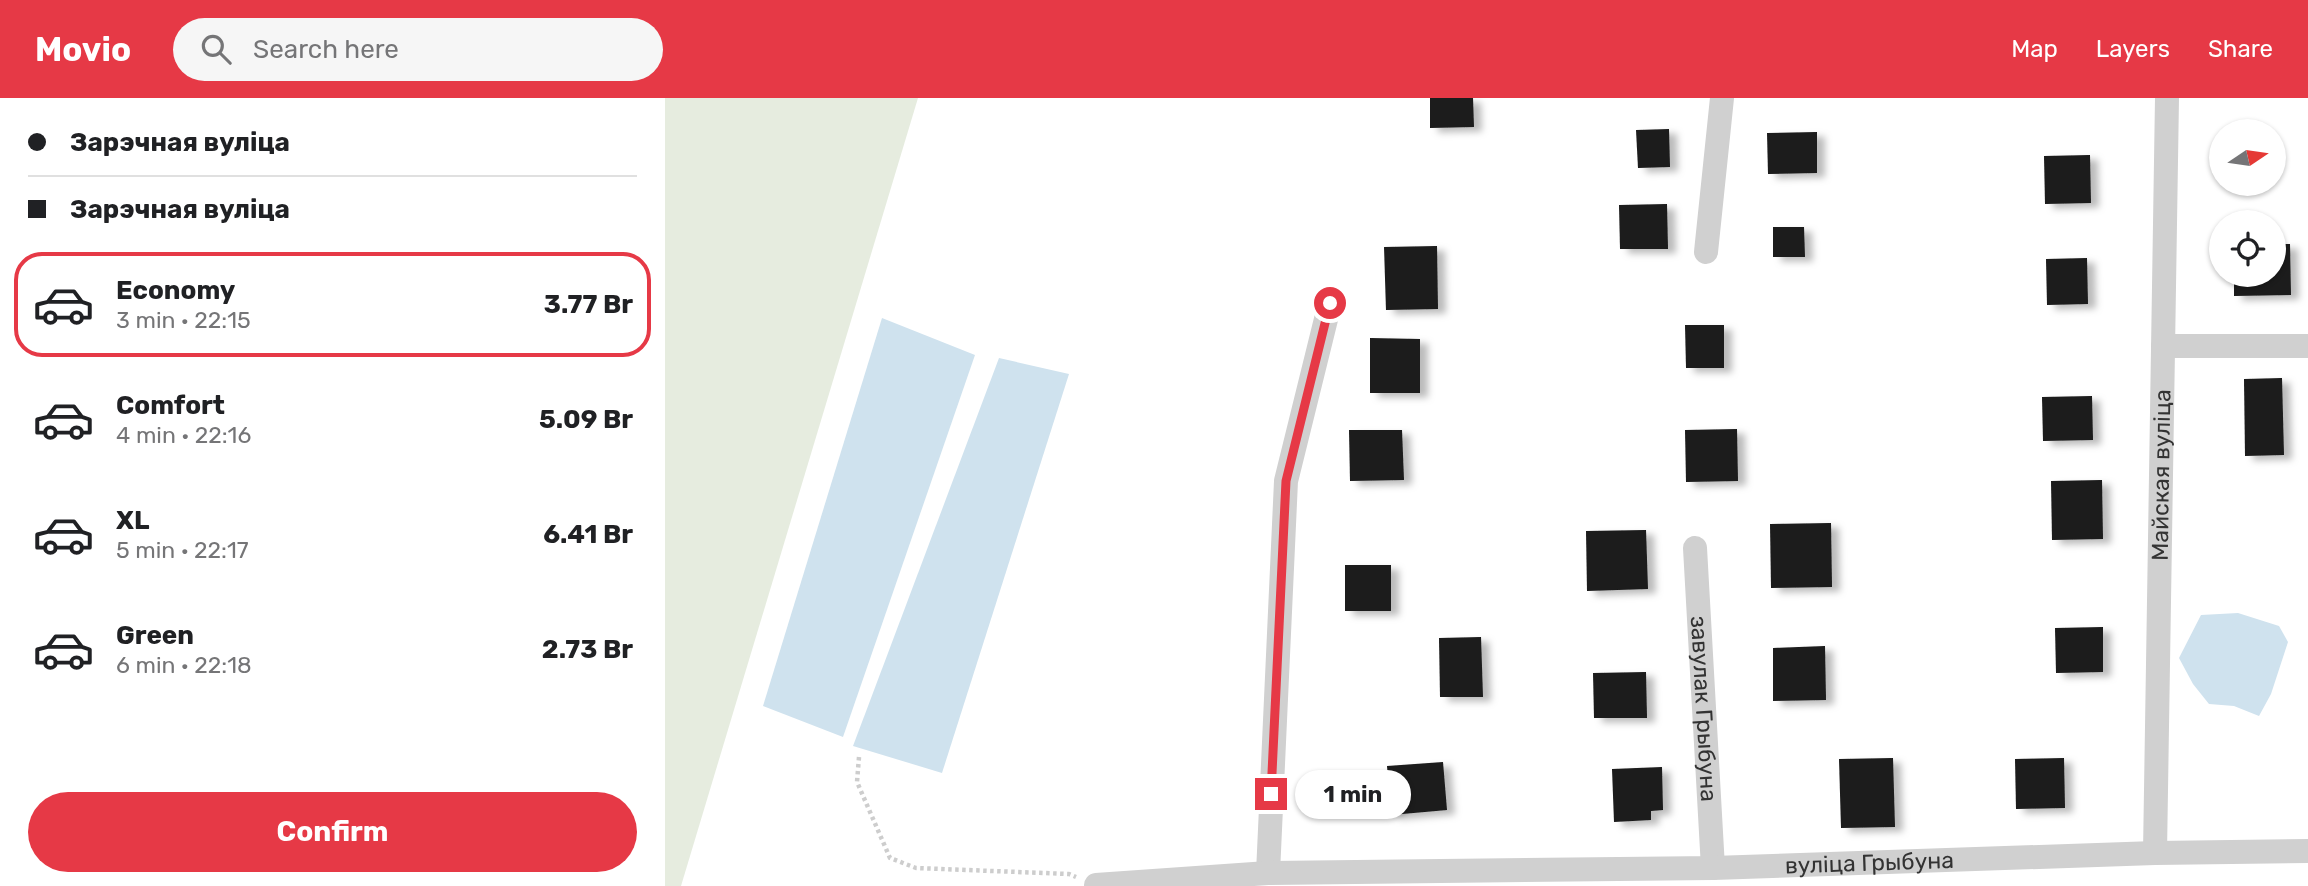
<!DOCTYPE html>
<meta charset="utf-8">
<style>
:root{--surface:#fff;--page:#f6f6f6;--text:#202124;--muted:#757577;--line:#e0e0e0;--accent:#e63946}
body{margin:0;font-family:Rubik,sans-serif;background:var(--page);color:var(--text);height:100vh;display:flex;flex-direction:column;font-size:26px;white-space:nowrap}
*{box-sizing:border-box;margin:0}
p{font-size:23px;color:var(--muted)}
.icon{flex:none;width:38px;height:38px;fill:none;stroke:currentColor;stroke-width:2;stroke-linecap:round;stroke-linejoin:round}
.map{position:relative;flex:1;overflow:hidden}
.panel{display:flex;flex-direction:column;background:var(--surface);width:665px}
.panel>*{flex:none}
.banner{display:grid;align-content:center;height:154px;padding:0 28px;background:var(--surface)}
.needle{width:46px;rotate:77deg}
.buttons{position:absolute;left:1544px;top:21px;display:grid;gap:14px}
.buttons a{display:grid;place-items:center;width:77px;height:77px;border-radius:50%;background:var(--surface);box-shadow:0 2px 5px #0004;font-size:35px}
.end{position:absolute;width:32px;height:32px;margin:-16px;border:9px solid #e63946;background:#fff;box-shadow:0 0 0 4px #fff}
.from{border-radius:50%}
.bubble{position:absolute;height:49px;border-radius:24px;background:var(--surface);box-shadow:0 2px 5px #0004;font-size:23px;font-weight:700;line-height:49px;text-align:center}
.banner b{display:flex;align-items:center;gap:24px;height:66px;font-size:26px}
.banner b+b{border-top:2px solid var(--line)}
.banner i{width:18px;height:18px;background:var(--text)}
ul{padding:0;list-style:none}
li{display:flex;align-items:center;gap:21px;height:105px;margin:0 14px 10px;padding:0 14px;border:4px solid transparent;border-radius:28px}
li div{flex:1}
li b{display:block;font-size:26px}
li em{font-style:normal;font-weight:700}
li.on{border-color:var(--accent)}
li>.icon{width:63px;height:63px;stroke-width:1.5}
.action{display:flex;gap:14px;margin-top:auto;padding:14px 28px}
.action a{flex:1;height:80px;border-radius:42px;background:var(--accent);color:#fff;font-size:28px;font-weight:700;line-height:80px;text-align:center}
header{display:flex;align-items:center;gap:42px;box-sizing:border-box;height:98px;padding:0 35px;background:var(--accent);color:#fff}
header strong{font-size:33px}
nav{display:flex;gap:38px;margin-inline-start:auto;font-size:24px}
.search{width:490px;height:63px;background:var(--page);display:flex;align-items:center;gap:18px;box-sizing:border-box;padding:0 24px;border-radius:38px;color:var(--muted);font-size:26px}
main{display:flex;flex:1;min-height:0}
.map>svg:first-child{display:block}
</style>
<header>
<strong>Movio</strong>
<div class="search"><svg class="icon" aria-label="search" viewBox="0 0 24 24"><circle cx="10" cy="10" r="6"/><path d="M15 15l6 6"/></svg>Search here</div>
<nav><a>Map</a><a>Layers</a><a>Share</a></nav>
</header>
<main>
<section class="panel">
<div class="banner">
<b><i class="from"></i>Зарэчная вуліца</b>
<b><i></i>Зарэчная вуліца</b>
</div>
<ul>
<li class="on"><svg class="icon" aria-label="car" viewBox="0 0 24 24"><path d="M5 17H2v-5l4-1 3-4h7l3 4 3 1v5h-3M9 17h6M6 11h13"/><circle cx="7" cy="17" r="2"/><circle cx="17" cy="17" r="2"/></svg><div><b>Economy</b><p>3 min · 22:15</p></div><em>3.77 Br</em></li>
<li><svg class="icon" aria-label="car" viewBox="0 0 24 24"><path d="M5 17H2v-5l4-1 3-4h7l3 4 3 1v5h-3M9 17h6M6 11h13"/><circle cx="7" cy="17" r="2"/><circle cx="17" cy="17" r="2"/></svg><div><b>Comfort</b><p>4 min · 22:16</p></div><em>5.09 Br</em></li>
<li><svg class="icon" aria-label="car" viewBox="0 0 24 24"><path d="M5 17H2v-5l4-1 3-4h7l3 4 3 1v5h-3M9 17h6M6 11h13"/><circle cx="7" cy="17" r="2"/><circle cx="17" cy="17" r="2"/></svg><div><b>XL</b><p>5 min · 22:17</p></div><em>6.41 Br</em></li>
<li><svg class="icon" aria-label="car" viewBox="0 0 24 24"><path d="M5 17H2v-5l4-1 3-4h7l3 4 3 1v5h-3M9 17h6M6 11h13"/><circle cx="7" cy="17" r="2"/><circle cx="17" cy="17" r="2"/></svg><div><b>Green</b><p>6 min · 22:18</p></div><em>2.73 Br</em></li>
</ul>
<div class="action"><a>Confirm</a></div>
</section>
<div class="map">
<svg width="1643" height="788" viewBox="0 0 1643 788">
<defs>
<filter id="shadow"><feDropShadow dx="8" dy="4.5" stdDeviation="3.5" flood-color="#0004"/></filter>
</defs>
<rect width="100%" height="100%" fill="#fff"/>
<path fill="#e6ecdf" d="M0 0H253L16 788H0Z"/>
<g fill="#cfe2ee">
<path d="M217 220 310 257 178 639 98 608Z"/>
<path d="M334 260 404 276 277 675 188 648Z"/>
<path d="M1573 515 1614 528 1623 544 1606 596 1594 618 1569 608 1544 606 1528 586 1514 560 1536 517Z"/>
</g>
<g fill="#1a1a1a" filter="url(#shadow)">
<path d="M765 0H808L809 29 765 30Z"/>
<path d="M1004 31 1005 69 973 70 971 32Z"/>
<path d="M1152 34V75L1103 76 1102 35Z"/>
<path d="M1425 57 1426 105 1380 106 1379 58Z"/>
<path d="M1002 106 1003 151H955L954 107Z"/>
<path d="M1108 129H1139L1140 159H1108Z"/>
<path d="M1608 146H1625L1626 197 1569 198V177H1608Z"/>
<path d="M772 148 773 211 721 212 719 149Z"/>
<path d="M1422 160 1423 206 1382 207 1381 161Z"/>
<path d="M1020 227H1059V270H1021Z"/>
<path d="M705 240 755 241V295H705Z"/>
<path d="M1617 280 1619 357 1580 358 1579 281Z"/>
<path d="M1427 298 1428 342 1378 343 1377 299Z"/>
<path d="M1072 331 1073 383 1021 384 1020 332Z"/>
<path d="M684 332H737L739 382 685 383Z"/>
<path d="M1437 382 1438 441 1387 442 1386 383Z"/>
<path d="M1166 425 1167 489 1106 490 1105 426Z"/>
<path d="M981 432 983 491 922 493 921 433Z"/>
<rect x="680" y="467" width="46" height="46"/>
<path d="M1438 529V574L1391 575 1390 530Z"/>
<path d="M816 539 818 599H775L774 540Z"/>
<path d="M1160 548 1161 602 1108 603V550Z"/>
<path d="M981 574 982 620H929L928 575Z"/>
<path d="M1228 660 1230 729 1176 730 1174 661Z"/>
<path d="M1399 660 1400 710 1351 711 1350 661Z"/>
<path d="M778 664 782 712 726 717 722 668Z"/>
<path d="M997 669 998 712 986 713V722L949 724 947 671Z"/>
</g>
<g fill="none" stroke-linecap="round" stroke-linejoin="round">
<path stroke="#cdcdcd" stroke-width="4.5" stroke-dasharray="3.5 3.5" stroke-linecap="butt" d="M194 659 192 684 225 760 251 770 404 776 411 779"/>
<g stroke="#d0d0d0" stroke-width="24">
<path d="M1041 154 1057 0"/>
<path d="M1498 248H1643"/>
<path id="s1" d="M1030 450 1048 770"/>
<path id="s2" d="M1490 755 1502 0"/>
<path d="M603 775 621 383 665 205"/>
<path id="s3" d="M431 787 603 775 1048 770 1490 755 1643 753"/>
</g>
</g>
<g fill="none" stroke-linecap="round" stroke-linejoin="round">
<path stroke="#e63946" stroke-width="9" d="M606 696 621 383 665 205"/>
</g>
<g text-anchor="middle" stroke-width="7" stroke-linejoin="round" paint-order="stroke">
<g font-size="23" fill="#333" stroke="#fff">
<text dy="8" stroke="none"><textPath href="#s2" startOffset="378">Майская вуліца</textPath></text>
<text dy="8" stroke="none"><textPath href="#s1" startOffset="161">завулак Грыбуна</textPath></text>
<text dy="8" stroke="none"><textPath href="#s3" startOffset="774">вуліца Грыбуна</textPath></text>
</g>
</g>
</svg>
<div class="buttons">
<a><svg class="needle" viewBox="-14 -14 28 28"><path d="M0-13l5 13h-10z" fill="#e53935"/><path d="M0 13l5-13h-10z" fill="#757577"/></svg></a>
<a><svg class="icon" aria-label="locate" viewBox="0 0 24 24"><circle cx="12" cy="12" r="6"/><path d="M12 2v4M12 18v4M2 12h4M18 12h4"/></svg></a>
</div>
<i class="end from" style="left:665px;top:205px"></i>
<i class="end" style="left:606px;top:696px"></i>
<div class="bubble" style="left:630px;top:672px;width:116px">1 min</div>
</div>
</main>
